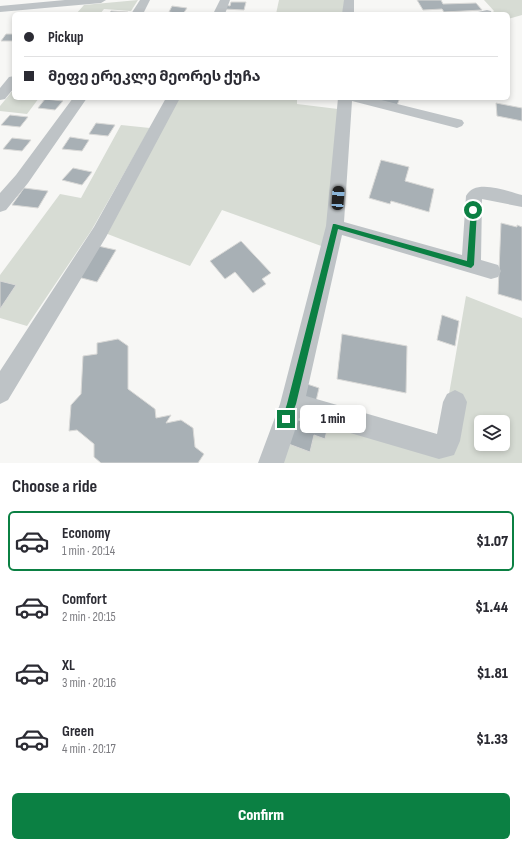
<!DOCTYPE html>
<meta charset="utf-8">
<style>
:root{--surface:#fff;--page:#f7f7f7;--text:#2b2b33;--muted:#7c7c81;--line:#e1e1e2;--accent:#0b8043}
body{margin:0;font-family:"Sofia Sans Condensed","Noto Sans Georgian",sans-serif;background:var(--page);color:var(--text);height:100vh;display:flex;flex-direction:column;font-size:15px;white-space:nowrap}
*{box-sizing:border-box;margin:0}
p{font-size:13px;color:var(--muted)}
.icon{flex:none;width:22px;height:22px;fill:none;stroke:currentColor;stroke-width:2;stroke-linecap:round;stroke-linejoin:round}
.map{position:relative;height:463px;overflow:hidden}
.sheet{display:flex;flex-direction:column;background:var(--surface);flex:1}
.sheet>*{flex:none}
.hud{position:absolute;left:12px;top:12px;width:498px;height:88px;border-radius:6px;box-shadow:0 2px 6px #0003;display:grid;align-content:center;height:88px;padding:0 12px;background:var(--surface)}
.tools{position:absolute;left:474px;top:415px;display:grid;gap:8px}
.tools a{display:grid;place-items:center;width:36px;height:36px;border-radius:6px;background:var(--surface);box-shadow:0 2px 6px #0003;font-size:20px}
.end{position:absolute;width:18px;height:18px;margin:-9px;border:5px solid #0b8043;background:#fff;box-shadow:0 0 0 2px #fff}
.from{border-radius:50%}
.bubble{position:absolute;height:28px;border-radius:6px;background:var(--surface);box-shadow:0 2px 6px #0003;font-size:13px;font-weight:800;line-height:28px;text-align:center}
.car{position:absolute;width:12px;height:24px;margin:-12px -6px;border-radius:5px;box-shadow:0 0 3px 1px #0007;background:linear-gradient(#222 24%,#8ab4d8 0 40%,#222 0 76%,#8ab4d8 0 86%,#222 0)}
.hud b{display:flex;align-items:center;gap:14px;height:38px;font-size:15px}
.hud b+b{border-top:1px solid var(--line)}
.hud i{width:10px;height:10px;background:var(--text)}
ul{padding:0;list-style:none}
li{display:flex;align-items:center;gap:12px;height:60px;margin:0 8px 6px;padding:0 4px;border:2px solid transparent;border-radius:6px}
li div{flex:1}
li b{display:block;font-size:15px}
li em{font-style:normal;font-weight:800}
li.selected{border-color:var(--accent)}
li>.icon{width:36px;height:36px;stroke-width:1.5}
h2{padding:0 12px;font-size:18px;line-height:48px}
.primary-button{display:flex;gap:8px;margin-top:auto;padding:8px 12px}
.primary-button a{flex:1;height:46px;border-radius:6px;background:var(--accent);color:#fff;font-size:16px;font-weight:800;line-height:46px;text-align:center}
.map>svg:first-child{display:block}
</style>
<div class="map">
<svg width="522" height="463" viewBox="0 0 522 463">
<rect width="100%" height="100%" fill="#f7f7f5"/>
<g fill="#d7dcd4" fill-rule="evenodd">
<path d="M138 0 131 11 104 9 100 14H76L84 5Z"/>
<path d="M279 0H345L344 14H276Z"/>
<path d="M484 0H522V15L508 19V14H491L494 11Z"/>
<path d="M14 89V98H39L27 114 0 111V106Z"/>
<path d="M176 98H297V104L338 109 330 213 324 247 222 210 190 266 105 233Z"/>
<path d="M121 125 150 128 91 231 27 326 0 318V275L60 194 81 198Z"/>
<path d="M466 296 522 318V463H275L297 397 441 440ZM481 422H503V444H481Z"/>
</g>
<g fill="#a8b0b5" stroke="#d9d9d7">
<path d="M417 0H441L443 4 476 3 482 10 444 12 442 9 423 10Z"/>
<path d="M231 2H246L244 10 225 9 226 5 230 6Z"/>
<path d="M172 6 187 8 183 14 169 12Z"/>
<path d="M111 11 128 12 126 14H108Z"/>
<path d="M6 34H14V41H1Z"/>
<path d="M369 98H400L397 105Z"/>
<path d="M45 99 63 101 55 110 38 108Z"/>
<path d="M496 103 522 108V121L497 116Z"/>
<path d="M10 115 28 117 20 127 1 125Z"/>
<path d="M96 123 115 125 108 136 89 134Z"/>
<path d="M70 137 89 140 82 151 62 149Z"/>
<path d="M12 138 31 140 22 151 3 149Z"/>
<path d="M381 160 409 167 405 181 434 189 429 212 391 201 390 204 369 198Z"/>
<path d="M73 168 92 172 82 185 62 180Z"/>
<path d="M24 188 48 191 38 208 12 205Z"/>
<path d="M501 223 517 227V225L522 227V301L498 294Z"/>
<path d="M241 241 271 273 262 279 266 284 253 293 235 272 225 279 210 261Z"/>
<path d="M98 246 116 250 97 282 78 277Z"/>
<path d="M0 281 16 285 0 309Z"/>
<path d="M442 315 459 321 455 346 437 340Z"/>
<path d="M342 334 407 346 406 393 337 379Z"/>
<path d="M118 339 128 346V389L155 409 156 418 171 415 166 423 181 420 193 428 195 447 204 454 198 463H101L94 457V444L77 430 69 431 71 405 81 394 83 356 97 354V343Z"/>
<path d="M307 384 319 388 316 401 303 397Z"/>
<path d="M293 418 327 430 325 439 314 435 310 452 286 443Z"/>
</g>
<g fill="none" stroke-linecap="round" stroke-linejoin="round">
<g fill="#bec3c6" fill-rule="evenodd">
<path d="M65 0H106L101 3 0 12V6Z"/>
<path d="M140 0H150L143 14H131Z"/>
<path d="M220 0H230L225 14H213Z"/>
<path d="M344 0H354V14H342Z"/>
<path d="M487 10 491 11 492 14H476L478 12Z"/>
<path d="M14 76V88L5 99 0 100V88L9 77Z"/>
<path d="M73 98H87L28 183 6 210 0 212V193L16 175Z"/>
<path d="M166 98H180L106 237 8 400 0 404V371L94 227Z"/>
<path d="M338 98H373L462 120 464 123 462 126 457 128 352 101 344 222 462 255 466 196C475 178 506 191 522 195V207L482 199 481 260 498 265 501 271 498 277 491 279 342 235 306 396 437 434 443 402 447 394 455 390 463 394 467 402 460 441 454 455 439 459 299 418 284 463H258L280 404 326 226Z"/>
</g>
</g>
<path fill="#0b8043" d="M471 208H473L477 210 474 265 471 268 338 229 296 404 289 422 286 423 283 422 282 419 287 404 333 224H335L467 261Z"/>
</svg>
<div class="tools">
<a><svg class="icon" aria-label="layers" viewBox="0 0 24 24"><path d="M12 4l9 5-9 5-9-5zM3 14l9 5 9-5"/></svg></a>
</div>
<i class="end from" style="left:473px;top:210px"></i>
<i class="end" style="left:286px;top:419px"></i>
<div class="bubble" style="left:300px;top:405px;width:66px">1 min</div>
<i class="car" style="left:338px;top:198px;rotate:4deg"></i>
<div class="hud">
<b><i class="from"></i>Pickup</b>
<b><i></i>მეფე ერეკლე მეორეს ქუჩა</b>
</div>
</div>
<section class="sheet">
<h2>Choose a ride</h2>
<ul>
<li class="selected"><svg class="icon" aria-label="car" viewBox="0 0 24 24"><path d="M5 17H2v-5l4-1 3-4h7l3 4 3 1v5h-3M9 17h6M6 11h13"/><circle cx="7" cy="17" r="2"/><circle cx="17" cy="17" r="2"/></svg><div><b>Economy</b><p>1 min · 20:14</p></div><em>$1.07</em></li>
<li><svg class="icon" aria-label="car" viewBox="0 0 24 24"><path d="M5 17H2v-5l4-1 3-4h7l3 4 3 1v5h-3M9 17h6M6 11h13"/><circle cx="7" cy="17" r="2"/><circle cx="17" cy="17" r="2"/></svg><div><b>Comfort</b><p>2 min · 20:15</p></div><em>$1.44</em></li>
<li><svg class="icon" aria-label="car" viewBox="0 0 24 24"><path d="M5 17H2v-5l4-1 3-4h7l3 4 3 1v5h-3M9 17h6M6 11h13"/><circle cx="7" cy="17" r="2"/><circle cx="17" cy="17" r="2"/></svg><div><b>XL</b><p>3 min · 20:16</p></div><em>$1.81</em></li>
<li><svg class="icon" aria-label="car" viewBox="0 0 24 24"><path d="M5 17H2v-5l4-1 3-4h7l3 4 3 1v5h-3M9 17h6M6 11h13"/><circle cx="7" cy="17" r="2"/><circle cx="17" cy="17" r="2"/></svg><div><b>Green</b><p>4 min · 20:17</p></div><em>$1.33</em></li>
</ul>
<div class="primary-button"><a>Confirm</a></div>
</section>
